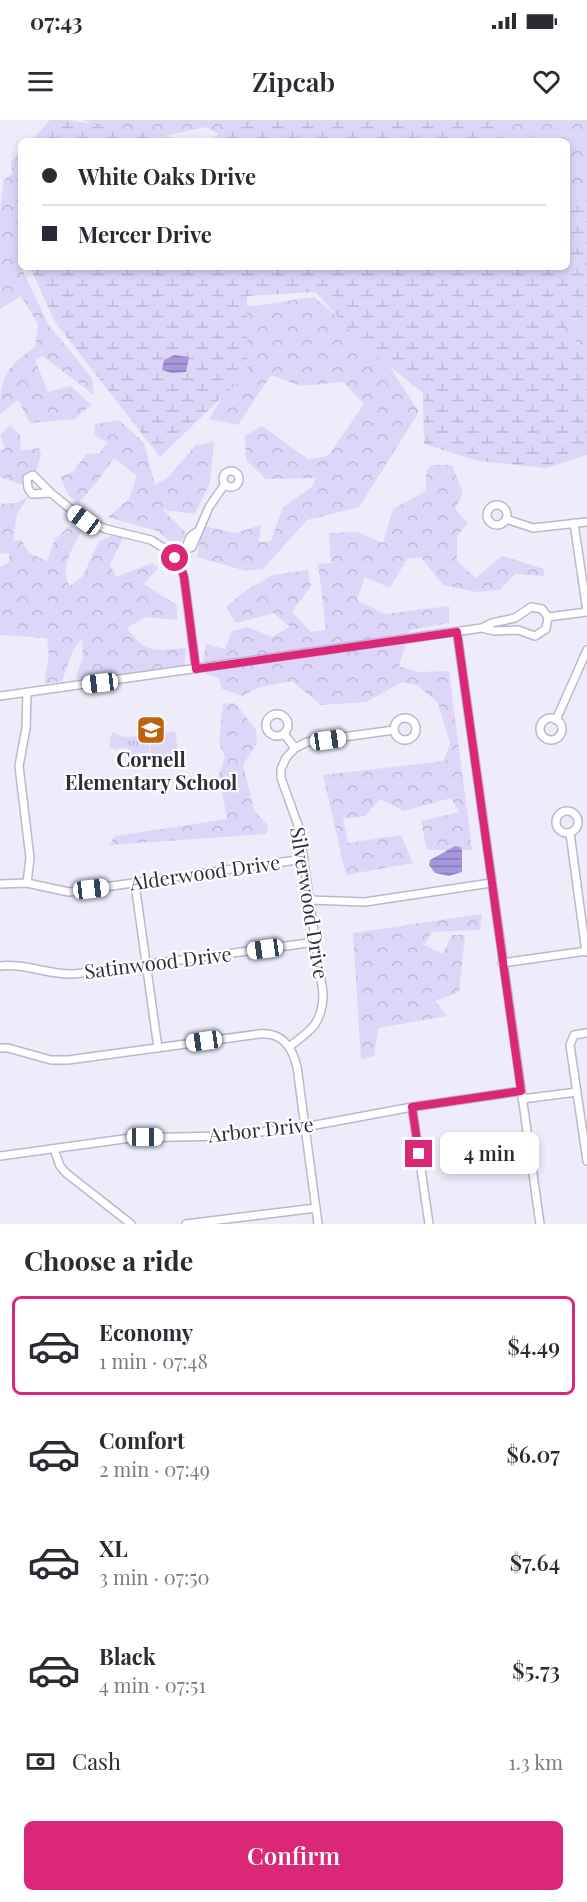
<!DOCTYPE html>
<meta charset="utf-8">
<style>
:root{--surface:#fff;--page:#f7f7f7;--text:#2b2b33;--muted:#7c7c81;--line:#e1e1e2;--accent:#db2777}
body{margin:0;font-family:"Playfair Display",serif;background:var(--page);color:var(--text);height:100vh;display:flex;flex-direction:column;font-size:22px;white-space:nowrap}
*{box-sizing:border-box;margin:0}
p{font-size:20px;color:var(--muted)}
.icon{flex:none;width:33px;height:33px;fill:none;stroke:currentColor;stroke-width:2;stroke-linecap:round;stroke-linejoin:round}
.map{position:relative;height:1104px;overflow:hidden}
.details{display:flex;flex-direction:column;background:var(--surface);flex:1}
.details>*{flex:none}
.banner{position:absolute;left:18px;top:18px;width:552px;height:132px;border-radius:9px;box-shadow:0 3px 9px #0003;display:grid;align-content:center;height:132px;padding:0 24px;background:var(--surface)}
.end{position:absolute;width:27px;height:27px;margin:-14px;border:8px solid #db2777;background:#fff;box-shadow:0 0 0 3px #fff}
.from{border-radius:50%}
.bubble{position:absolute;height:42px;border-radius:9px;background:var(--surface);box-shadow:0 3px 9px #0003;font-size:20px;font-weight:600;line-height:42px;text-align:center}
.car{position:absolute;width:18px;height:36px;margin:-18px -9px;border-radius:8px;box-shadow:0 0 4px 2px #0007;background:linear-gradient(#fff 24%,#345 0 40%,#fff 0 76%,#345 0 86%,#fff 0)}
.banner b{display:flex;align-items:center;gap:21px;height:57px;font-size:22px}
.banner b+b{border-top:2px solid var(--line)}
.banner i{width:15px;height:15px;background:var(--text)}
ul{padding:0;list-style:none}
li{display:flex;align-items:center;gap:18px;height:99px;margin:0 12px 9px;padding:0 12px;border:3px solid transparent;border-radius:9px}
li div{flex:1}
li b{display:block;font-size:22px}
li em{font-style:normal;font-weight:600}
li.active{border-color:var(--accent)}
li>.icon{width:54px;height:54px;stroke-width:1.5}
h2{padding:0 24px;font-size:27px;line-height:72px}
.pay{display:flex;align-items:center;gap:15px;height:66px;padding:0 24px;font-size:22px}
.pay p{margin-inline-start:auto}
.button{display:flex;gap:12px;margin-top:auto;padding:12px 24px}
.button a{flex:1;height:69px;border-radius:9px;background:var(--accent);color:#fff;font-size:24px;font-weight:600;line-height:69px;text-align:center}
.status{display:flex;justify-content:space-between;align-items:center;height:42px;padding:0 30px;background:var(--surface);direction:ltr}
.status svg{height:16px;fill:currentColor}
header{display:flex;justify-content:space-between;align-items:center;height:78px;padding:0 24px;background:var(--surface);font-size:27px;font-weight:600}
.map>svg:first-child{display:block}
</style>
<div class="status"><b>07:43</b><svg viewBox="0 0 49 12"><path d="M0 12V9h3v3zM5 12V6h3v6zM10 12V3h3v9zM15 12V0h3v12zM26 1h20v11H26zM47 4h2v5h-2z"/></svg></div>
<header><svg class="icon" aria-label="menu" viewBox="0 0 24 24"><path d="M4 6h16M4 12h16M4 18h16"/></svg>Zipcab<svg class="icon" aria-label="heart" viewBox="0 0 24 24"><path d="M12 20l-8-8c-3-5 5-10 8-4 3-6 11-1 8 4z"/></svg></header>
<div class="map">
<svg width="587" height="1104" viewBox="0 0 587 1104">
<defs>
<pattern id="grass-tufts" width="24" height="20" patternUnits="userSpaceOnUse" patternTransform="scale(1.5)"><rect width="24" height="20" fill="#ddd6f8"/><path d="M3 7l-1-3M5 7V3M7 7l1-3M15 17l-1-3M17 17v-4M19 17l1-3" fill="none" stroke="#beb8d5"/></pattern>
<pattern id="forest-crowns" width="20" height="18" patternUnits="userSpaceOnUse" patternTransform="scale(1.5)"><rect width="20" height="18" fill="#ddd6f8"/><path d="M2 6a3 3 0 1 1 6 0M12 15a3 3 0 1 1 6 0" fill="none" stroke="#beb8d5"/></pattern>
<pattern id="wetland-marsh" width="20" height="14" patternUnits="userSpaceOnUse" patternTransform="scale(1.5)"><rect width="20" height="14" fill="#ddd6f8"/><path d="M1 5h8M5 5V1M11 12h8M15 12V8" fill="none" stroke="#beb8d5"/></pattern>
<pattern id="water-rules" width="6" height="5" patternUnits="userSpaceOnUse" patternTransform="scale(1.5)"><rect width="6" height="5" fill="#a696de"/><path d="M0 2.5h6" fill="none" stroke="#887bb5"/></pattern>
</defs>
<rect width="100%" height="100%" fill="#eeebfb"/>
<path fill="url(#grass-tufts)" d="M113 612 124 617 142 616 148 621 150 632 132 635 128 629 118 628 117 630 109 627 110 618Z"/>
<g fill="url(#forest-crowns)">
<path d="M84 0H316L282 21H231L206 7 141 21H119Z"/>
<path d="M482 0H587V85L567 90V21H480Z"/>
<path d="M21 47V138L19 140 21 147 48 204 92 258 94 275 43 236 35 240 48 272 71 266 91 285 75 299 30 303 18 280 0 294C0 257 5 248 35 227L38 204 21 176 0 189V91L4 60Z"/>
<path d="M587 175V231L562 209Z"/>
<path d="M314 177 380 232 419 292 359 387 307 400 263 449 246 451 197 437 203 406 236 413 261 405 259 422 271 421 283 387 312 367 316 358 266 359 246 340 245 316 262 306 308 339 328 336 364 284 343 262 301 266 271 255 238 305 209 299 233 260 218 184 254 186Z"/>
<path d="M119 300 144 323 155 365 167 358 196 325 214 322 210 363 195 394 163 390 186 413 178 428 157 411 108 397 129 379 137 356 114 338 97 362 78 383 69 376 60 357 74 351 86 334 100 333 107 322 94 315 95 304Z"/>
<path d="M10 305 20 315 21 331 39 328 41 335 33 361 19 364 0 357V330L5 329 0 315Z"/>
<path d="M431 345H452L463 373 455 389 468 403 457 416V441L476 458 502 436 544 449V456L515 454 500 470 477 472 443 465 421 437 407 439 390 468 365 457 357 480 385 494 449 486V503L410 510 399 546 418 552 449 551 472 730H427L421 701 459 692 451 678 404 691 380 679 365 696 343 699 348 723 401 715 413 743 346 755 323 655 444 641 450 623 438 583 417 565 402 562 366 582 321 585 292 561 260 567 242 576 222 569 219 558 201 552 206 524 225 529 232 511 247 507 272 517 290 507 274 493 236 503 226 487 248 469 273 455 308 450 311 466 292 492 311 512 326 510 318 444 331 443 329 413 358 412 383 423 393 389 426 371V352Z"/>
<path d="M29 376 17 394 13 421 21 420 29 433 47 441 55 419 71 405 82 411C73 427 58 449 70 466L83 456 99 421 114 415 123 418 110 445 116 457 152 443 158 448 144 464 177 485V500L146 497 127 508C147 535 155 530 186 528L184 547 75 559 83 537 82 519 73 530 62 561 44 564 49 535 47 518 0 515V447L9 442V433L0 434V384L16 383Z"/>
<path d="M235 583 256 610 257 623 243 645 254 690 268 706 266 714 109 725 115 716 227 699 219 654 225 637 219 623 223 584Z"/>
<path d="M482 794 480 810 432 812 424 825 443 834 452 815H465L459 872 435 881 447 896 378 908 374 936 361 939 353 813Z"/>
</g>
<g fill="url(#wetland-marsh)">
<path d="M50 0H68L191 21H31Z"/>
<path d="M241 0H498L501 21H208Z"/>
<path d="M21 31V128L18 123 11 42Z"/>
<path d="M587 79V193L562 209 587 231V335L546 348 478 341 424 324 423 273 361 223 316 172 247 176V253L160 337 55 202 30 147H567V82Z"/>
</g>
<path fill="#ddd6f8" d="M175 611 179 638 152 641 149 615Z"/>
<g fill="url(#water-rules)">
<path d="M174 235 189 237 186 252 172 253 162 250 164 240Z"/>
<path d="M455 726 460 727 462 730V752L449 756 435 753 429 745 430 740Z"/>
</g>
<g fill="none" stroke-linecap="round" stroke-linejoin="round">
<g stroke="#bcb7d0" stroke-width="10">
<g id="minor">
<circle cx="231" cy="359" r="8"/>
<path d="M51 373 32 374 28 368 27 358 33 355 51 373 84 400 106 409 151 420 162 427 178 442 184 457 196 549"/>
<circle cx="497" cy="395" r="10"/>
<path d="M506 399 533 408 587 402"/>
<path d="M574 403 587 491"/>
<path d="M187 429C187 421 190 415 197 412"/>
<path d="M178 442 187 429 192 427 209 387 225 364"/>
<path d="M548 497 587 492"/>
<path d="M457 512 540 1104"/>
<path d="M27 573 26 608 19 646 30 738 27 763"/>
<path d="M0 576 482 508 492 503 515 498 531 487 542 489 548 497 546 509 535 516 518 510 494 511 482 508"/>
<circle cx="277" cy="605" r="11"/>
<circle cx="405" cy="609" r="11"/>
<circle cx="551" cy="609" r="11"/>
<path d="M556 600 587 530"/>
<path d="M284 614 295 628"/>
<circle cx="567" cy="702" r="11"/>
<path d="M570 713 586 832"/>
<path d="M0 764 27 763 69 772 304 739"/>
<path d="M135 764 158 928"/>
<path d="M310 780 365 782 491 763"/>
<path d="M502 843 587 831"/>
<path d="M0 846C26 843 48 855 74 854L316 822"/>
<path d="M587 913 574 915 570 925 587 1041"/>
<path d="M290 926C312 910 323 902 323 873L299 708 281 658V649L286 638 295 628 307 622 394 610"/>
<path d="M0 928H8L51 940H68L259 914C282 912 292 926 297 947L318 1104"/>
<path d="M522 979 577 972"/>
<path d="M412 987 429 1104"/>
<path d="M54 1029 60 1046 66 1053 131 1104"/>
<path d="M0 1036 131 1018 224 1016 305 1007 412 987 521 971"/>
<path d="M186 1104 316 1088"/>
</g>
</g>
<use href="#minor" stroke="#fff" stroke-width="7"/>
</g>
<g fill="none" stroke-linecap="round" stroke-linejoin="round">
<path stroke="#db2777" stroke-width="8" d="M175 438 181 447 184 457 196 549 457 512 521 971 412 987 419 1034"/>
</g>
<defs>
<g id="school-square" transform="scale(1.5)"><rect x="-9" y="-9" width="18" height="18" rx="4" fill="#be630b" stroke="#fff"/><path d="M0-5L7-2L0 1L-7-2ZM-4 1L0 2.5L4 1V4Q0 6-4 4Z" fill="#fff"/></g>
</defs>
<g fill-rule="evenodd">
<use href="#school-square" x="151" y="610"/>
</g>
<g text-anchor="middle" stroke-width="4.5" stroke-linejoin="round" paint-order="stroke">
<g font-size="20" font-weight="bold" fill="#2f2d37" stroke="#fff">
<text x="151" y="647">Cornell<tspan x="151" dy="23">Elementary School</tspan></text>
</g>
<g font-size="20" fill="#2f2d37" stroke="#fff">
<text transform="translate(205 753) rotate(-8)" y="7">Alderwood Drive</text>
<text transform="translate(309 783) rotate(81)" y="7">Silverwood Drive</text>
<text transform="translate(158 843) rotate(-7)" y="7">Satinwood Drive</text>
<text transform="translate(261 1010) rotate(-6)" y="7">Arbor Drive</text>
</g>
</g>
</svg>
<i class="end from" style="left:175px;top:438px"></i>
<i class="end" style="left:419px;top:1034px"></i>
<div class="bubble" style="left:440px;top:1012px;width:99px">4 min</div>
<i class="car" style="left:84px;top:400px;rotate:307deg"></i>
<i class="car" style="left:100px;top:563px;rotate:263deg"></i>
<i class="car" style="left:328px;top:620px;rotate:82deg"></i>
<i class="car" style="left:91px;top:769px;rotate:83deg"></i>
<i class="car" style="left:265px;top:829px;rotate:262deg"></i>
<i class="car" style="left:204px;top:921px;rotate:262deg"></i>
<i class="car" style="left:145px;top:1017px;rotate:90deg"></i>
<div class="banner">
<b><i class="from"></i>White Oaks Drive</b>
<b><i></i>Mercer Drive</b>
</div>
</div>
<section class="details">
<h2>Choose a ride</h2>
<ul>
<li class="active"><svg class="icon" aria-label="car" viewBox="0 0 24 24"><path d="M5 17H2v-5l4-1 3-4h7l3 4 3 1v5h-3M9 17h6M6 11h13"/><circle cx="7" cy="17" r="2"/><circle cx="17" cy="17" r="2"/></svg><div><b>Economy</b><p>1 min · 07:48</p></div><em>$4.49</em></li>
<li><svg class="icon" aria-label="car" viewBox="0 0 24 24"><path d="M5 17H2v-5l4-1 3-4h7l3 4 3 1v5h-3M9 17h6M6 11h13"/><circle cx="7" cy="17" r="2"/><circle cx="17" cy="17" r="2"/></svg><div><b>Comfort</b><p>2 min · 07:49</p></div><em>$6.07</em></li>
<li><svg class="icon" aria-label="car" viewBox="0 0 24 24"><path d="M5 17H2v-5l4-1 3-4h7l3 4 3 1v5h-3M9 17h6M6 11h13"/><circle cx="7" cy="17" r="2"/><circle cx="17" cy="17" r="2"/></svg><div><b>XL</b><p>3 min · 07:50</p></div><em>$7.64</em></li>
<li><svg class="icon" aria-label="car" viewBox="0 0 24 24"><path d="M5 17H2v-5l4-1 3-4h7l3 4 3 1v5h-3M9 17h6M6 11h13"/><circle cx="7" cy="17" r="2"/><circle cx="17" cy="17" r="2"/></svg><div><b>Black</b><p>4 min · 07:51</p></div><em>$5.73</em></li>
</ul>
<div class="pay"><svg class="icon" aria-label="cash" viewBox="0 0 24 24"><path d="M3 7h18v10H3z"/><circle cx="12" cy="12" r="2"/></svg>Cash<p>1.3 km</p></div>
<div class="button"><a>Confirm</a></div>
</section>
